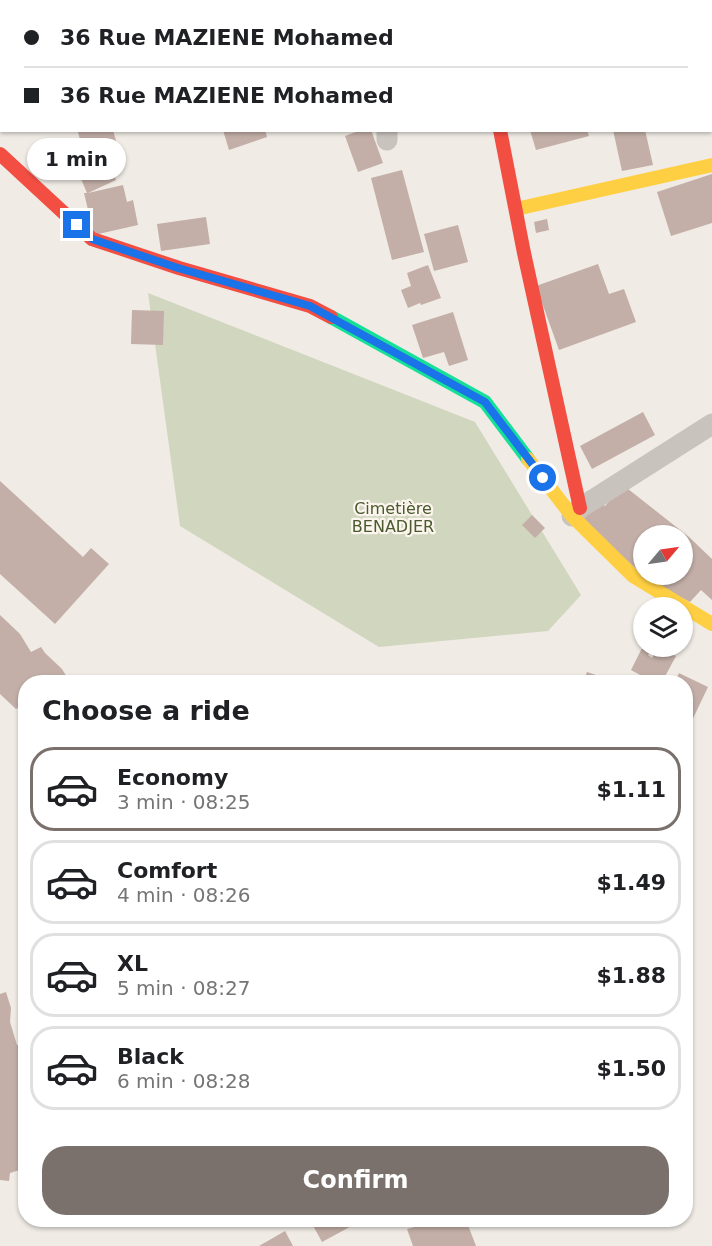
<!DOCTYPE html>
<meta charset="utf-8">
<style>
:root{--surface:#fff;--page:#f6f6f6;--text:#202124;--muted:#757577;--line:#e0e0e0;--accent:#7a716c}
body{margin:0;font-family:"DejaVu Sans",sans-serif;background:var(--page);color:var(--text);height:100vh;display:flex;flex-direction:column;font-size:22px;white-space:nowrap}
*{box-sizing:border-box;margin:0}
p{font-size:20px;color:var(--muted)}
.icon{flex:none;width:33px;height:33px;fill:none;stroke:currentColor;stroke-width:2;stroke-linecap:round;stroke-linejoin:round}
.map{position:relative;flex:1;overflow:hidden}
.side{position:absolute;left:18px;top:675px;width:675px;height:552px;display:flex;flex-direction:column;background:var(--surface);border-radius:24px;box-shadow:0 2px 4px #0004}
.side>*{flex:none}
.top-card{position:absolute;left:0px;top:0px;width:712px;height:132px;box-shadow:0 2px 4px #0004;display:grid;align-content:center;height:132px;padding:0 24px;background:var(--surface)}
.needle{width:39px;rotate:61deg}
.fabs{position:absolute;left:633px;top:525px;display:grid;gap:12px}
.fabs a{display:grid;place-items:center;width:60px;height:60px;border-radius:50%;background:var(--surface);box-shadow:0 2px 4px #0004;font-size:30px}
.end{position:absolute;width:27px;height:27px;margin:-14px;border:8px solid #1a73e8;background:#fff;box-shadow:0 0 0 3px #fff}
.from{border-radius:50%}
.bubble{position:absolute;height:42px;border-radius:21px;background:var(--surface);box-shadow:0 2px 4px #0004;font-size:20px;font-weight:800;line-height:42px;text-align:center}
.top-card b{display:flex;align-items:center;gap:21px;height:57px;font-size:22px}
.top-card b+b{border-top:2px solid var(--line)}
.top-card i{width:15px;height:15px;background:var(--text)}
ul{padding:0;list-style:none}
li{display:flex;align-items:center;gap:18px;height:84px;margin:0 12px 9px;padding:0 12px;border:3px solid var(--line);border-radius:24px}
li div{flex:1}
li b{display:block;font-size:22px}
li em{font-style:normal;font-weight:800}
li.selected{border-color:var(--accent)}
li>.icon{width:54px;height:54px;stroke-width:1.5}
h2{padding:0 24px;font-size:27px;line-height:72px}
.action{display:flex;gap:12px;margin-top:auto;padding:12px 24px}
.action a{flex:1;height:69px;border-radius:24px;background:var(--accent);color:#fff;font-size:24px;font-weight:800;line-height:69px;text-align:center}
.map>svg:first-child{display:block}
</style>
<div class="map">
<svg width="712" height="1246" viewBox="0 0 712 1246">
<rect width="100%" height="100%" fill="#f0ebe5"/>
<path fill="#d1d6bf" d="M148 293 475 422 581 595 548 631 379 647 180 526Z"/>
<g fill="#c3afa7" fill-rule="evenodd">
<path d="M82 130H113L118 148 84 156 78 132Z"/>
<path d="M223 130H265L267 137 229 150Z"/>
<path d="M361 130H371L383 163 358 172 345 136Z"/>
<path d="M530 130H587L589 136 536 150Z"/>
<path d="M613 130H645L653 165 622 171Z"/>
<path d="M104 154 116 180 88 193 123 185 127 202 133 200 138 225 94 235 84 193H87L76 167Z"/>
<path d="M402 170 424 252 392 260 371 178Z"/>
<path d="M712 174V223L671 236 657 192Z"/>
<path d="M206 217 210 244 161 251 157 224Z"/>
<path d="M547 219 549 230 536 233 534 222Z"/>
<path d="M458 225 468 262 434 271 424 234Z"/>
<path d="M598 264 609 294 624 289 636 322 559 350 536 286Z"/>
<path d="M428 265 441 298 421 305 420 303 408 308 401 290 411 286 407 273Z"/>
<path d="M132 310 164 311 163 345 131 344Z"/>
<path d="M453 312 468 360 449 366 444 352 423 358 412 325Z"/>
<path d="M643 412 655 435 592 469 580 446Z"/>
<path d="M0 481 83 557 91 548 109 564 55 624 0 574Z"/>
<path d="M623 485 689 537 712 559V600L701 590 690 602 653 583 579 520 597 499 605 506ZM644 536H682V574H644Z"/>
<path d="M532 515 545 528 535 538 522 525Z"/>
<path d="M0 615 20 634 31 652 41 647 45 653 62 669 70 682H26V703L16 709 0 694Z"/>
<path d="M643 646H653L648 655 652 658 658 646 676 656 662 682H653L631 670Z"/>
<path d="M587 672 617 682H583Z"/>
<path d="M679 673 708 687 686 733V682H675Z"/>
<path d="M6 992 11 1008 10 1022 17 1045H26V1168L10 1173 9 1181 0 1180V994Z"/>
<path d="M310 1220H358L359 1222 322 1242Z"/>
<path d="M442 1220H466L476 1246H413L407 1229Z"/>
<path d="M285 1231 293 1246H259Z"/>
</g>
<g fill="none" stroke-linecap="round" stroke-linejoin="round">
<g stroke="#c9c3be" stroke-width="21">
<path d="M466 0 467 2"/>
<path d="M0 100H2"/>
<path d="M387 130V140"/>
<path d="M572 516 580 508 712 424"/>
</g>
<path stroke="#16e098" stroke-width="14" d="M331 317 485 402 528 459"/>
<g stroke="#ffcf43" stroke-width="14">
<path d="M516 209 712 165"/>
<path d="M528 459 572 516 633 576 712 624"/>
</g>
<g stroke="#f24e42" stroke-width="14">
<path d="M500 130 524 253 580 508"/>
<path d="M0 154 92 239 179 268 310 306 331 317"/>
</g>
</g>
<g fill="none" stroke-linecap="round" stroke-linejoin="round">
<path stroke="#1a73e8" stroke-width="8" d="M77 225 92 239 178 268 310 306 485 402 543 478"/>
</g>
<g text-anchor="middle" stroke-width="4.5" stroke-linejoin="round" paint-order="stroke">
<g font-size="16" fill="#4a5a2e" stroke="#fbf5ee">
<text x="393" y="514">Cimetière<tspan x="393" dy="18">BENADJER</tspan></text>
</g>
</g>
</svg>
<div class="fabs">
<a><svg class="needle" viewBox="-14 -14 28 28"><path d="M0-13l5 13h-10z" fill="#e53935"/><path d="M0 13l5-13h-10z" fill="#757577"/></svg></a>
<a><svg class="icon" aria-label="layers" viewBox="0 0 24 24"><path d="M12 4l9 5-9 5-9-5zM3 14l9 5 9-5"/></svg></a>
</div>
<i class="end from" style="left:543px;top:478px"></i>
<i class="end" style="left:77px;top:225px"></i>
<div class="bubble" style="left:27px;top:138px;width:99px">1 min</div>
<div class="top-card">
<b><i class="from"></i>36 Rue MAZIENE Mohamed</b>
<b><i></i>36 Rue MAZIENE Mohamed</b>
</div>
<section class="side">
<h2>Choose a ride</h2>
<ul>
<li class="selected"><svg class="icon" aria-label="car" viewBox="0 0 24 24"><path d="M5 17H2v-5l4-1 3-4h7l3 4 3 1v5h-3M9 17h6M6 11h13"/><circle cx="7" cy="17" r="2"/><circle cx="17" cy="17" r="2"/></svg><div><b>Economy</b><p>3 min · 08:25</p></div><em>$1.11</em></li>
<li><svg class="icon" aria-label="car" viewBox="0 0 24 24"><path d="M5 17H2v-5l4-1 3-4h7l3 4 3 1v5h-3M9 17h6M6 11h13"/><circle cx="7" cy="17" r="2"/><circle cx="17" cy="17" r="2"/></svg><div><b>Comfort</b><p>4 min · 08:26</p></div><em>$1.49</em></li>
<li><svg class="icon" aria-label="car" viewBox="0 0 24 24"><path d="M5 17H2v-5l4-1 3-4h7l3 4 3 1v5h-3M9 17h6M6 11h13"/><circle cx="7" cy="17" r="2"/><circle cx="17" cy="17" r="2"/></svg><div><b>XL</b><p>5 min · 08:27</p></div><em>$1.88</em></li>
<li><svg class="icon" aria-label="car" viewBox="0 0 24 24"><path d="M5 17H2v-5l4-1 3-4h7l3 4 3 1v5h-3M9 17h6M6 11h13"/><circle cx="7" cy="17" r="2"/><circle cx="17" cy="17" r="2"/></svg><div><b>Black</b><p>6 min · 08:28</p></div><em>$1.50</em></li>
</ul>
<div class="action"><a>Confirm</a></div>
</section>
</div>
